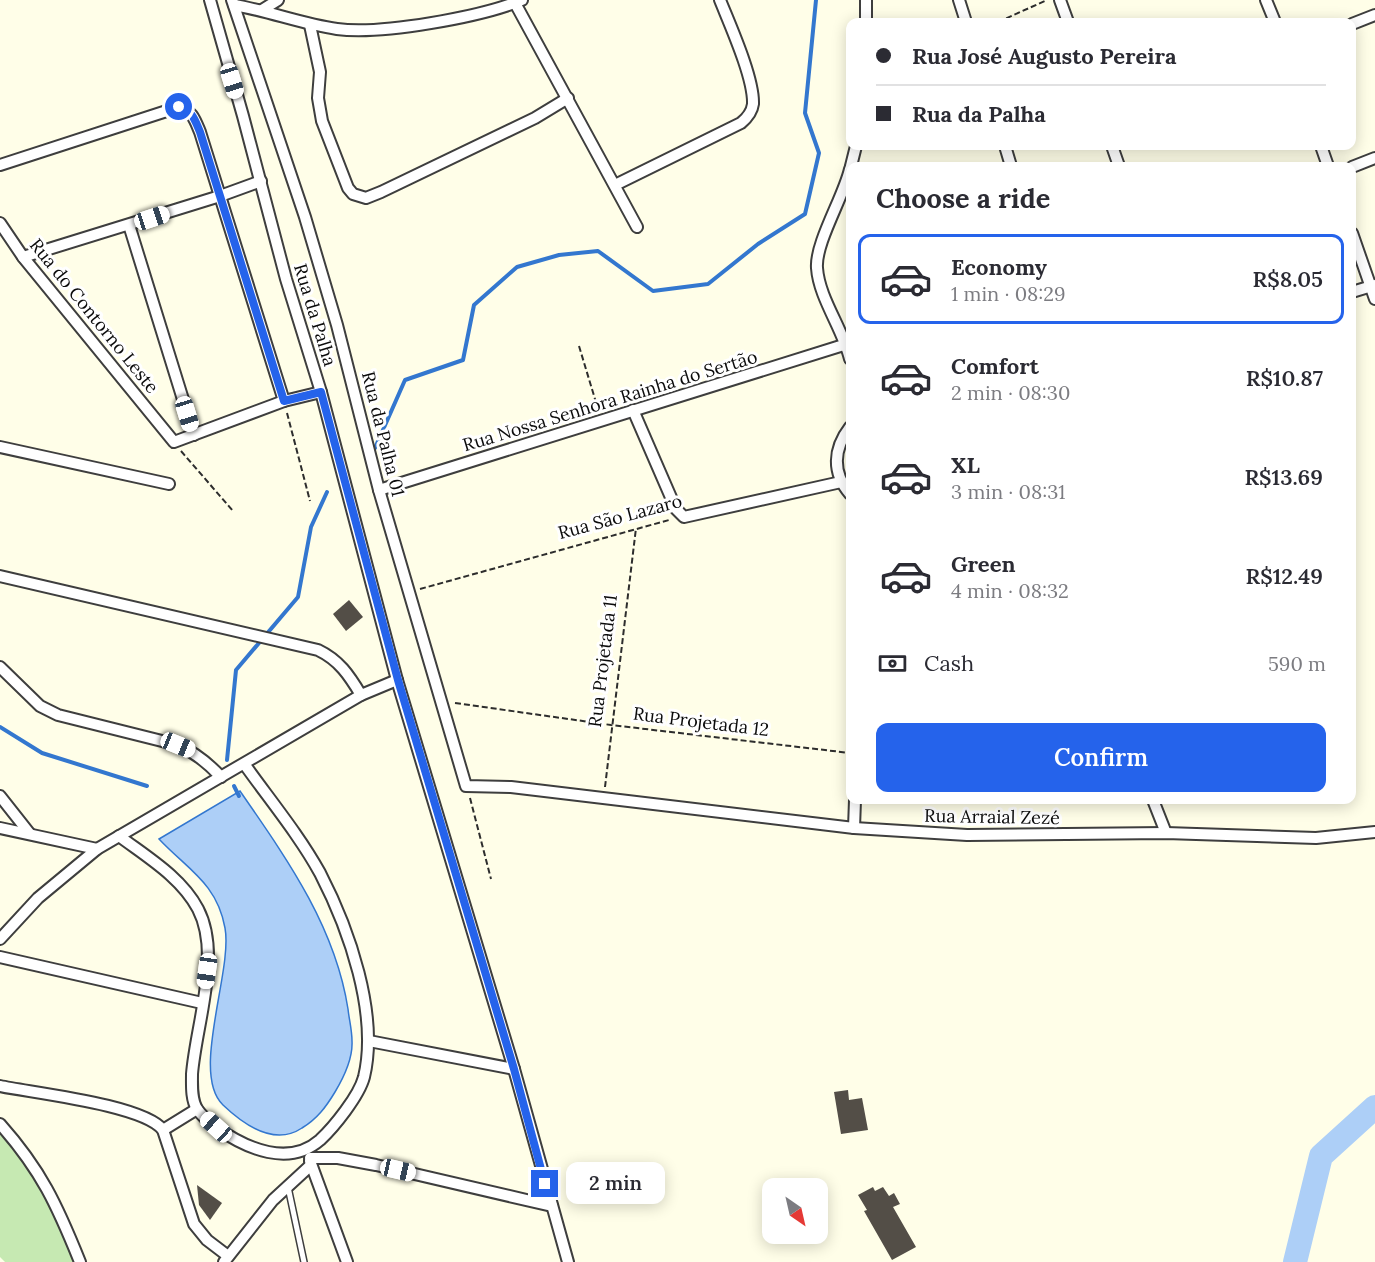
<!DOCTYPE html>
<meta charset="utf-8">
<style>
:root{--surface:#fff;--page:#f2f2f3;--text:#2b2b33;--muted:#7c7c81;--line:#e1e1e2;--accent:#2563eb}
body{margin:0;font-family:Lora,serif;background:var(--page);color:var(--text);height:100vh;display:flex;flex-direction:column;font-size:22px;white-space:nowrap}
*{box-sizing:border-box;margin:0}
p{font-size:20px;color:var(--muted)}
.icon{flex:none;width:33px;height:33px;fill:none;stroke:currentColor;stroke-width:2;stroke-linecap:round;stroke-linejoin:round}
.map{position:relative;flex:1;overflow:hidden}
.sheet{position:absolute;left:846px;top:162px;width:510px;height:642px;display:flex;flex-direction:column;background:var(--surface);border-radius:12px;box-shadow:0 3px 15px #0003}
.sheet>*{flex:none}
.guide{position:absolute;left:846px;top:18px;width:510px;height:132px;border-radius:12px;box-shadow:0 3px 15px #0003;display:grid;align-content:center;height:132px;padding:0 30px;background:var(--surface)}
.needle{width:39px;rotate:146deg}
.controls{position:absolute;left:762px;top:1178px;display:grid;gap:12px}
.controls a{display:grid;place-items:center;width:66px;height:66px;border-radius:12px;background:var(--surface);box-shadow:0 3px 15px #0003;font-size:30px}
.end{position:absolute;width:27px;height:27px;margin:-14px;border:8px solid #2563eb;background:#fff;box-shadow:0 0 0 3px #fff}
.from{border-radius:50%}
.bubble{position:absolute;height:42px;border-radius:12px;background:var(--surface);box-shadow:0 3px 15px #0003;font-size:20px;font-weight:600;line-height:42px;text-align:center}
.car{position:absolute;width:18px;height:36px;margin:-18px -9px;border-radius:8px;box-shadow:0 0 4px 2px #0007;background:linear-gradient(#fff 24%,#345 0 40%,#fff 0 76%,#345 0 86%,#fff 0)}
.guide b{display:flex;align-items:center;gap:21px;height:57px;font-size:22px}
.guide b+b{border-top:2px solid var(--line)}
.guide i{width:15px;height:15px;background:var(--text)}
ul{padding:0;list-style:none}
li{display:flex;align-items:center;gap:18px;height:90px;margin:0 12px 9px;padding:0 18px;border:3px solid transparent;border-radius:12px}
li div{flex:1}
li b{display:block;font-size:22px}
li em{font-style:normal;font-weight:600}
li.selected{border-color:var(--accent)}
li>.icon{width:54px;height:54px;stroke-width:1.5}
h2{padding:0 30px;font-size:27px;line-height:72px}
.pay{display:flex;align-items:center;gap:15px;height:66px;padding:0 30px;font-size:22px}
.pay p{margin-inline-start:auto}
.cta{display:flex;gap:12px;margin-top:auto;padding:12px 30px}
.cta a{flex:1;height:69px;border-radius:12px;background:var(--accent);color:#fff;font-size:24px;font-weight:600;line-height:69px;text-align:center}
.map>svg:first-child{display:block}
</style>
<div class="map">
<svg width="1375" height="1262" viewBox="0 0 1375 1262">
<rect width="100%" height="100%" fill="#fffee8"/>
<path fill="#c6e9b2" d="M0 1133C37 1168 57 1216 74 1262H5L0 1257Z"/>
<path fill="#adcff7" stroke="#3377cf" stroke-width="1.5" d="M240 791C287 859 335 926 348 1009 349 1019 352 1030 352 1041 353 1059 344 1077 335 1092 326 1107 317 1119 302 1128 275 1146 244 1125 223 1105 190 1074 233 971 225 928 217 883 187 869 159 839Z"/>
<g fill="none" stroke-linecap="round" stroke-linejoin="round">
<g stroke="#3377cf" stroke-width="4">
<path d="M375 448 405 380 463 360 474 305 517 267 559 255 598 251 653 291 708 284 758 244 805 214 819 153 805 113 816 0"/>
<path d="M0 727 42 753 147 786"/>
<path d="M227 760 236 670 298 597 311 527 327 492"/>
<path d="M234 786 239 796"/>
</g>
<path stroke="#adcff7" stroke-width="24" d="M1295 1262 1321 1156 1375 1107"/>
</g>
<g fill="#534e47">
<path d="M349 600 363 617 346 631 333 614Z"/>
<path d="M848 1090 849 1100 862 1098 868 1130 841 1134 834 1092Z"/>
<path d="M197 1185 222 1203 210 1220 199 1205Z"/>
<path d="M873 1187 875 1191 883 1187 889 1196 894 1193 900 1204 893 1207 916 1247 892 1260 864 1211 867 1210 858 1195Z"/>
</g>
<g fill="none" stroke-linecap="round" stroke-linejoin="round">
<g stroke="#3e3e3e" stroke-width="8">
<path id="lane" d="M288 1187 304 1262"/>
</g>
<g stroke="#3e3e3e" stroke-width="14">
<g id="street">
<path d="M210 0 243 116 286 279 321 392 397 680 514 1069 568 1262"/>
<path d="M232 0 305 217 337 325 379 490 466 786 511 787 854 828 967 835 1166 833 1316 838 1375 832"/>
<path d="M866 0V22"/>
<path d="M959 0 966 22"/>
<path d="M1060 0 1068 22"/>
<path d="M1266 0 1275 22"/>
<path d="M515 3 637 227"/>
<path d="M234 5C269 11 302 24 337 29 381 35 481 17 522 0"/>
<path d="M262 10 278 0"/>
<path d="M1352 24 1375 15"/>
<path d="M310 25 320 72 318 98 322 121 348 188 353 194 366 198 381 192 535 118 568 98"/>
<path d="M1005 146 1011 166"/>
<path d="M1112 146 1119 166"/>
<path d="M1321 146 1328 166"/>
<path d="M0 165 179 107C192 110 195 120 200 132L284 401"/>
<path d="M851 166 856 146"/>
<path d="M1352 167 1375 158"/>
<path d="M850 169C844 196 815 243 817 268 819 298 843 329 850 359"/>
<path d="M615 185 741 123C747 118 752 112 753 104 754 78 730 25 720 0"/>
<path d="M0 223 23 257 174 442 284 401 321 392"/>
<path d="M129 225 194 435"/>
<path d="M1352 233 1375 299"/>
<path d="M23 257 220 196 261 181"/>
<path d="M1352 292 1375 285"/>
<path d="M633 410 676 509 684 517 841 482"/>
<path d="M850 427C833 449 832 473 850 494"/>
<path d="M0 447 169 484"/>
<path d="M379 490 850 343"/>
<path d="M0 576 318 650C339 660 349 675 361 695"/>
<path d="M0 667 40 706 58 715 178 745C196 753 208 763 221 777"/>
<path d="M0 796 30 834"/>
<path d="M1153 800 1166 833"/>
<path d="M0 828 97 849"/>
<path d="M854 828 855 800"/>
<path d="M119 836C147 857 181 877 198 909 222 955 196 1024 192 1074 192 1085 191 1099 197 1109 202 1116 210 1123 217 1128 247 1149 289 1167 320 1140 334 1127 359 1096 364 1077 379 1014 349 929 320 873 299 835 270 800 245 765"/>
<path d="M0 939 38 898 97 849 361 695 397 680"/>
<path d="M0 957 202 1003"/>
<path d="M369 1041 514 1069"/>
<path d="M0 1086C34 1093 144 1105 163 1130L194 1224 207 1240 228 1256"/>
<path d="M0 1124C41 1170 57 1205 80 1262"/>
<path d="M163 1130 197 1109"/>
<path d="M310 1158H338L376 1165 552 1206"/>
<path d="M310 1161 347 1262"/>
<path d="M224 1262 273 1200 311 1165"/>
</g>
</g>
<g stroke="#2d2d2d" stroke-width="2" stroke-dasharray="6 3" stroke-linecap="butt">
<path d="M998 22 1047 0"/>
<path d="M579 346 598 409"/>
<path d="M287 413 310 501"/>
<path d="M181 451 233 511"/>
<path d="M420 589 669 520"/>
<path d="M455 703 611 725 850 753"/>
<path d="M605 787 636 528"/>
<path d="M470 798 491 879"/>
</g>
<use href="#lane" stroke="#fff" stroke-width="5"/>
<use href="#street" stroke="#fff" stroke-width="10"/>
</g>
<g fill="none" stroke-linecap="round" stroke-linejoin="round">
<path stroke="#2563eb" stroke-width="8" d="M179 107C192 110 195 120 200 132L284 401 321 392 398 680 514 1069 545 1184"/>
</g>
<g text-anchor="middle" stroke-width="6" stroke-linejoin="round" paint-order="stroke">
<g font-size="18" fill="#0b0b0b" stroke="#fff">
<text transform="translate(315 315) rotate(73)" y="6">Rua da Palha</text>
<text transform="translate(94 316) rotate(51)" y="6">Rua do Contorno Leste</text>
<text transform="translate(610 401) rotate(-17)" y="6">Rua Nossa Senhora Rainha do Sertão</text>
<text transform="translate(383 434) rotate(76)" y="6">Rua da Palha 01</text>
<text transform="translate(620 517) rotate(-15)" y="6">Rua São Lazaro</text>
<text transform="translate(603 661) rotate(-83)" y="6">Rua Projetada 11</text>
<text transform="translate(701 722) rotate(7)" y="6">Rua Projetada 12</text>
<text transform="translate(992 817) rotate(1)" y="6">Rua Arraial Zezé</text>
</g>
</g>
</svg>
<div class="controls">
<a><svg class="needle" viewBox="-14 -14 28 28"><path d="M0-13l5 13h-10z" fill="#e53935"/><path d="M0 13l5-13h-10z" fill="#7c7c81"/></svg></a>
</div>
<i class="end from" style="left:179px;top:107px"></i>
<i class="end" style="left:545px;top:1184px"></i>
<div class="bubble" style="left:566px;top:1162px;width:99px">2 min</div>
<i class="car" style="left:232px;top:81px;rotate:163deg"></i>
<i class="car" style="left:152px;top:218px;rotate:72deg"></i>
<i class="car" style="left:187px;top:414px;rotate:163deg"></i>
<i class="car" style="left:178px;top:745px;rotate:112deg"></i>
<i class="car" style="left:207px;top:971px;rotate:188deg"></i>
<i class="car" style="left:216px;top:1127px;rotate:312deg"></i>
<i class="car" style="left:398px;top:1170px;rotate:103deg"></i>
<div class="guide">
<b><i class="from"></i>Rua José Augusto Pereira</b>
<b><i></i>Rua da Palha</b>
</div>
<section class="sheet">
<h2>Choose a ride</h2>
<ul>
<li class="selected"><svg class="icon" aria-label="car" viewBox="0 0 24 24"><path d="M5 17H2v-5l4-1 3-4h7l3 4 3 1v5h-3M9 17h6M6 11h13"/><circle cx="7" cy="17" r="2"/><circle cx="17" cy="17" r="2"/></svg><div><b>Economy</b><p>1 min · 08:29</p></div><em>R$8.05</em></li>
<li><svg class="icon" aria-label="car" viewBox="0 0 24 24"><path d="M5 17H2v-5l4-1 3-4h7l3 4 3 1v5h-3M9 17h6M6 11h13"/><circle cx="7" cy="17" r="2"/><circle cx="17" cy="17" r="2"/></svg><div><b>Comfort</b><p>2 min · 08:30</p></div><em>R$10.87</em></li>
<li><svg class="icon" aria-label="car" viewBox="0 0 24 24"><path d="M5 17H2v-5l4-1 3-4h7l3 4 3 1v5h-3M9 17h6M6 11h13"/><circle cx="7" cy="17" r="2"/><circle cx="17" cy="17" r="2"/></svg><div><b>XL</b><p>3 min · 08:31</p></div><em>R$13.69</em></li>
<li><svg class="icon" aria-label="car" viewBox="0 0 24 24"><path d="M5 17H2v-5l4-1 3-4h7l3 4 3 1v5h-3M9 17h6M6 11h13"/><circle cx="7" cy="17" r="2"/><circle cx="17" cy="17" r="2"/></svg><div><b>Green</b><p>4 min · 08:32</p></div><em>R$12.49</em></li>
</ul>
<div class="pay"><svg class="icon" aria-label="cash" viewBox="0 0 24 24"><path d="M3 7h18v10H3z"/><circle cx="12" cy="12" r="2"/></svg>Cash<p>590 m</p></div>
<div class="cta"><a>Confirm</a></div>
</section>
</div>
